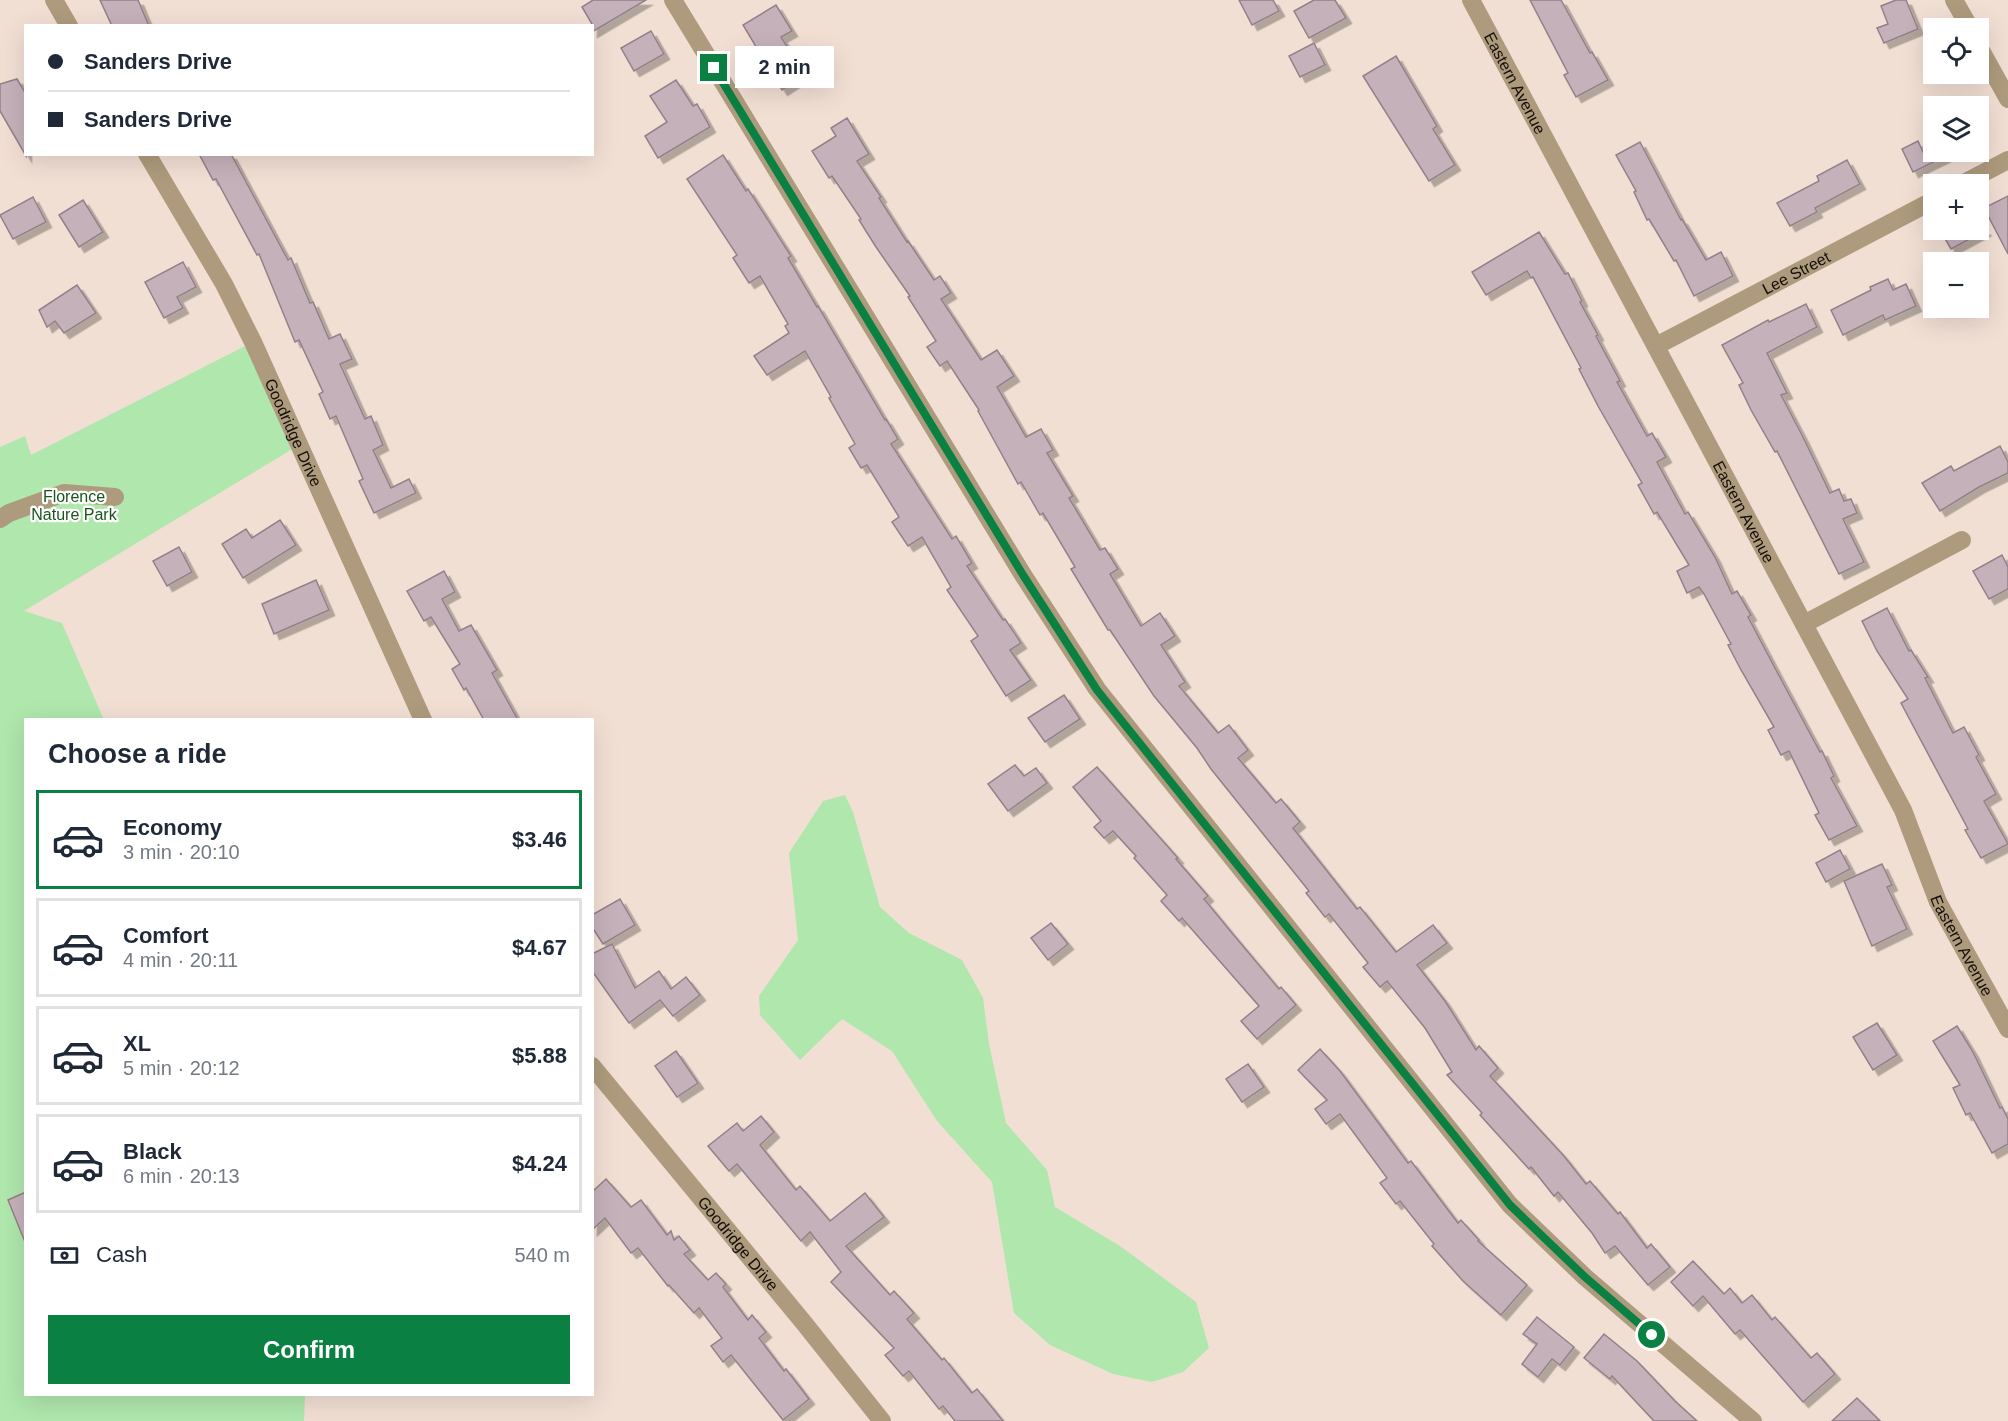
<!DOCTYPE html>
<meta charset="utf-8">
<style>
:root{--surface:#fff;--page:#f2f2f3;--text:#1f2937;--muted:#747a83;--line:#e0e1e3;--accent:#0b8043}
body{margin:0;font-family:Helvetica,sans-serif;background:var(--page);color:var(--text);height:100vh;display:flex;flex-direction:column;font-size:22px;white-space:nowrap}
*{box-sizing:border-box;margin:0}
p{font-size:20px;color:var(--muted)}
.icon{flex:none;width:33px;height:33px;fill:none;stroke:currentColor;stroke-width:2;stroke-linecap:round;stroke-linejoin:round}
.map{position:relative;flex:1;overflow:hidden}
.drawer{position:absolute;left:24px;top:718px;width:570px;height:678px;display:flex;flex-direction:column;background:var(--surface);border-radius:0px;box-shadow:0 6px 24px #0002}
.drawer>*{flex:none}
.top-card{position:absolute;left:24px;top:24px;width:570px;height:132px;border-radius:0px;box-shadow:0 6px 24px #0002;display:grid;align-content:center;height:132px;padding:0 24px;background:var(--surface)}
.tools{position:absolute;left:1923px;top:18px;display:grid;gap:12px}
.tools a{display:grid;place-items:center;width:66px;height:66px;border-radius:0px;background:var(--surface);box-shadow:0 6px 24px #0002;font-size:30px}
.end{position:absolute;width:27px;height:27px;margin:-14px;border:8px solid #0b8043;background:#fff;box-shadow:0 0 0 3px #fff}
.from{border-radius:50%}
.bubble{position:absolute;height:42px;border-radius:0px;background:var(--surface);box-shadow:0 6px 24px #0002;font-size:20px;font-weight:700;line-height:42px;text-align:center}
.top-card b{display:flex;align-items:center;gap:21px;height:57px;font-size:22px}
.top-card b+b{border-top:2px solid var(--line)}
.top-card i{width:15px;height:15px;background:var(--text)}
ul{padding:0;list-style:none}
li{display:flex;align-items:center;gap:18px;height:99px;margin:0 12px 9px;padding:0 12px;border:3px solid var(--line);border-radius:0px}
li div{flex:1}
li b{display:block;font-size:22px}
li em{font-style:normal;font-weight:700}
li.active{border-color:var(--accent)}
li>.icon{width:54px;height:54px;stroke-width:1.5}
h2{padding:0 24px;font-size:27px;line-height:72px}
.pay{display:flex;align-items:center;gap:15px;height:66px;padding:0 24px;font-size:22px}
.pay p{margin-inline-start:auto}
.cta{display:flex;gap:12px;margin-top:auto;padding:12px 24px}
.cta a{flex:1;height:69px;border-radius:0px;background:var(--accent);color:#fff;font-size:24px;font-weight:700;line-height:69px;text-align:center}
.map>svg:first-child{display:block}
</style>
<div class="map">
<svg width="2008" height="1421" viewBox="0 0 2008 1421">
<defs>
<filter id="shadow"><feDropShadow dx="5.5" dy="5.5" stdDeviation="0" flood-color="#0004"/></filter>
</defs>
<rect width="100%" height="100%" fill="#f2dfd4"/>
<g fill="#afe7ad">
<path d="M253 342 299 445 24 611 62 623 104 720H26V1395H305L304 1421H0V447L25 436 31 455Z"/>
<path d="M845 795 853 812 880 907 909 933 962 960 983 998 989 1044 1006 1123 1047 1170 1055 1207 1120 1246 1196 1302 1209 1348 1183 1372 1152 1382 1113 1374 1050 1345 1014 1313 992 1182 937 1121 892 1051 842 1019 800 1060 760 1015 759 996 798 940 789 853 823 801Z"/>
</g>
<g fill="#c5b1ba" stroke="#938089" stroke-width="1.5" filter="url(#shadow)">
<path d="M100 0H138L149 26H112Z"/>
<path d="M593 0H646L592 32V24L582 7Z"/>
<path d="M1239 0H1273L1279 11 1252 25Z"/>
<path d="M1314 0H1335L1346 18 1309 38 1294 11Z"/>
<path d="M1530 0H1561L1590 53 1592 52 1608 80 1576 97 1564 75 1568 73Z"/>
<path d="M1896 0H1906L1918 29 1884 43 1877 28 1888 24 1881 6Z"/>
<path d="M776 5 792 31 781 37 805 75 782 90 743 25Z"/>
<path d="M651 31 664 54 634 71 621 48Z"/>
<path d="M1314 43 1325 65 1300 77 1289 56Z"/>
<path d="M1396 56 1437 126 1433 129 1455 165 1429 181 1363 76Z"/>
<path d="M17 79 26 94V156L0 111V84Z"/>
<path d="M676 80 693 106 697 104 710 127 658 158 645 136 667 122 650 96Z"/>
<path d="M847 118 869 154 857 161 881 197 879 198 907 242 908 241 934 280 940 276 951 293 941 299 981 360 997 350 1014 376 997 387 1026 437 1041 429 1053 450 1047 453 1073 496 1069 498 1100 550 1105 548 1118 569 1110 574 1141 626 1160 613 1175 636 1161 645 1185 682 1179 686 1218 733 1229 725 1248 750 1238 758 1276 803 1281 799 1300 822 1293 828 1357 909 1360 907 1396 952 1433 925 1447 943 1417 965 1445 1001 1476 1050 1479 1046 1498 1068 1490 1076 1564 1156 1586 1184 1590 1181 1618 1214 1620 1212 1647 1248 1651 1244 1670 1267 1648 1285 1615 1246 1605 1253 1592 1233 1558 1192 1554 1196 1531 1167 1529 1169 1499 1136 1480 1115 1482 1113 1447 1075 1452 1072 1425 1028 1387 981 1380 987 1363 967 1368 963 1329 914 1325 917 1306 893 1309 891 1211 769 1197 748 1154 696 1110 630H1108L1071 569 1075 567 1043 513 1040 515 1021 482 1018 484 978 411 979 410 947 361 940 366 927 347 936 341 908 297 910 296 876 247 859 220 861 219 832 176 829 178 812 151 836 136 831 128Z"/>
<path d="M1918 141 1923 152H1954L1913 172 1902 149Z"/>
<path d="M1640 142 1681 220 1682 219 1706 260 1721 252 1733 276 1694 296 1676 260 1674 261 1649 219 1647 220 1634 192 1636 191 1616 155Z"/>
<path d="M199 154H231L288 260 291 258 310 303 313 302 329 339 340 334 352 359 340 364 365 419 371 416 383 445 373 450 391 488 409 479 416 493 374 513 359 481 363 479 336 416 330 419 319 394 323 392 299 340 295 342 259 254 257 255 216 179 213 180Z"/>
<path d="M723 155 746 191 748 189 791 256 788 258 817 307 818 306 885 420 886 419 898 439 891 444 952 539 956 536 972 563 967 566 1003 620 1005 619 1021 643 1010 650 1031 680 1006 696 971 641 978 636 947 590 951 587 922 537 908 546 892 522 899 517 867 465 861 468 849 448 855 444 829 398 831 397 805 351 767 375 754 356 789 333 785 326 788 324 760 276 749 283 733 258 737 255 687 179Z"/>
<path d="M1847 160 1860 184 1815 208 1817 212 1790 226 1777 203 1819 181 1817 176Z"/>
<path d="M2008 196V254L1984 208Z"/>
<path d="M33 197 46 222 13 239 0 215Z"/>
<path d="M83 200 103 232 79 247 59 215Z"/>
<path d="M1940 230H1986L1951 249Z"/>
<path d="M1539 232 1565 274 1568 273 1582 301 1580 302 1598 335 1596 336 1620 381 1617 382 1647 436 1652 433 1666 457 1657 462 1685 514 1688 512 1715 557 1732 594 1737 591 1751 615 1748 617 1776 670 1820 752 1822 751 1834 776 1831 778 1857 826 1829 840 1815 815 1819 813 1789 751 1781 755 1768 730 1774 727 1741 670 1728 645 1731 644 1704 594 1699 587 1687 593 1677 571 1689 565 1657 512 1654 514 1638 485 1642 483 1598 406 1579 369 1581 368 1533 277 1531 278 1527 271 1486 295 1472 272Z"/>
<path d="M183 262 196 287 177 297 183 308 164 318 145 282Z"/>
<path d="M1888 279 1893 290 1906 284 1916 306 1885 320 1883 315 1843 335 1831 310 1871 290 1870 287Z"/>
<path d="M77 285 96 313 64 333 55 321 47 327 39 310Z"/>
<path d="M1806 304 1817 327 1767 353 1787 393 1781 395 1803 437 1830 493 1839 489 1844 501 1851 499 1857 513 1843 519 1864 562 1839 574 1777 451 1775 452 1751 410 1739 385 1743 383 1722 345 1768 320 1769 322Z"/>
<path d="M2000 446 2008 462V473L1979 487 1940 511 1922 483 1951 466 1954 471Z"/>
<path d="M280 520 296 545 243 578 222 544 246 529 252 538Z"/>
<path d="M179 547 192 572 167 586 153 561Z"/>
<path d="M2002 555 2008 567V589L1989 599 1973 571Z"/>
<path d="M444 571 455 592 442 599 459 631 471 625 497 670 492 673 518 720H484L466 688 464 690 452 669 460 664 431 617 424 621 407 591Z"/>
<path d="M316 580 329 610 274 634 262 604Z"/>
<path d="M1887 608 1909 651 1911 650 1928 677 1925 678 1953 733 1964 727 1979 755 1976 757 1996 794 1984 801 2008 844 1981 858 1965 830 1968 829 1901 703 1908 699 1877 651 1862 621Z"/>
<path d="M1064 695 1080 719 1045 742 1028 718Z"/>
<path d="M1015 765 1024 776 1036 768 1047 783 1008 811 988 784Z"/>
<path d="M1097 767 1178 858 1176 859 1208 896 1204 899 1232 933 1279 989 1281 987 1296 1005 1257 1039 1241 1021 1259 1006 1182 918 1179 921 1161 901 1167 895 1134 858 1136 856 1113 831 1104 838 1094 827 1101 821 1073 787Z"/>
<path d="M1840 850 1850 869 1826 882 1816 863Z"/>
<path d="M1882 864 1892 885 1887 887 1907 929 1872 946 1844 881Z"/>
<path d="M620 899 635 925 603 944 592 927V915Z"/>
<path d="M1051 923 1068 944 1048 960 1031 938Z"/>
<path d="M612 944 635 988 659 971 671 989 686 977 700 995 673 1016 660 1000 629 1023 592 971V954Z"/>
<path d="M1877 1023 1897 1055 1873 1070 1853 1037Z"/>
<path d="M1957 1026 1973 1052 2000 1108 2002 1107 2008 1119V1144L1992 1153 1970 1113 1966 1115 1953 1088 1960 1085 1933 1041Z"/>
<path d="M1320 1049 1340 1071 1408 1163 1411 1161 1458 1223 1461 1220 1479 1240 1478 1241 1527 1285 1501 1315 1463 1281 1432 1246 1434 1244 1400 1201 1396 1204 1380 1183 1387 1178 1340 1114 1326 1124 1315 1109 1327 1100 1298 1070Z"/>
<path d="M676 1051 698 1083 677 1097 655 1066Z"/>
<path d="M1248 1064 1264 1087 1242 1102 1226 1079Z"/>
<path d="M761 1116 774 1132 760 1145 796 1190 800 1186 830 1221 865 1193 884 1217 846 1246 890 1295 894 1291 914 1313 907 1319 942 1360 944 1358 972 1393 977 1389 1003 1421H955L943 1406 939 1409 909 1371 903 1376 885 1355 894 1348 831 1282 841 1272 810 1232 801 1241 737 1164 729 1171 708 1146 737 1123 743 1131Z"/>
<path d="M606 1179 631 1207 641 1200 667 1235 671 1231 674 1240 679 1236 690 1250 684 1254 708 1280 716 1273 726 1284 723 1287 748 1320 752 1315 766 1332 759 1338 784 1371 786 1369 809 1399 783 1420 731 1355 723 1362 711 1346 722 1338 699 1308 694 1313 669 1285 668 1286 638 1248 631 1253 605 1218 592 1230V1192Z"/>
<path d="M26 1192V1241L25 1242 8 1200Z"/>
<path d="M1693 1261 1724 1294 1730 1288 1742 1303 1752 1295 1772 1320 1775 1317 1811 1358 1817 1353 1835 1374 1803 1402 1740 1330 1735 1334 1703 1296 1693 1306 1671 1282Z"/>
<path d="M1537 1317 1574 1347 1560 1365 1552 1359 1538 1377 1522 1364 1537 1344 1523 1334Z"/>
<path d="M1604 1334 1637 1361 1675 1401 1697 1421H1654L1612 1376 1610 1379 1584 1358Z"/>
<path d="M1857 1398 1880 1421H1832Z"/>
</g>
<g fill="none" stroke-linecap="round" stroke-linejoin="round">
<g stroke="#ae9b7d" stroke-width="18">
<path d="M54 0 69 26"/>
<path d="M673 0 1023 575 1097 689 1510 1205 1585 1277 1753 1421"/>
<path id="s1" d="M1471 0 1903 810 1938 902 2008 1029"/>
<path d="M1954 0 1970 28"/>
<path d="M1978 45 2008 99"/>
<path id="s2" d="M147 154 224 284 253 342 423 720"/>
<path d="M1962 184 2008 160"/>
<path id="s3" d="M1656 346 1934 200"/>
<path d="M0 519 9 513 64 493 115 497"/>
<path d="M1804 624 1962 540"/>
<path id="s4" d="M592 1066 804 1323 882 1421"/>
</g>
</g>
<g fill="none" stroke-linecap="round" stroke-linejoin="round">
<path stroke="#0b8043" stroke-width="8" d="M714 68 1023 575 1097 690 1510 1205 1585 1277 1652 1335"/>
</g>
<g text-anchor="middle" stroke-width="4.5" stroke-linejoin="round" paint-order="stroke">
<g font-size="16" fill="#140e0a" stroke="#fff">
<text dy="6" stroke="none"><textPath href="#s1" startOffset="94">Eastern Avenue</textPath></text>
<text dy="6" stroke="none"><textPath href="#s3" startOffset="158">Lee Street</textPath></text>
<text dy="6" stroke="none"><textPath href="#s2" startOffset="315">Goodridge Drive</textPath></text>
<text dy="6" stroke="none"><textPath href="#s1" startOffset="580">Eastern Avenue</textPath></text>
<text dy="6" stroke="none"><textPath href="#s1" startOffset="1066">Eastern Avenue</textPath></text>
<text dy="6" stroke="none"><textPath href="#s4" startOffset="230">Goodridge Drive</textPath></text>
</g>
<g font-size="16" fill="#18551a" stroke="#fff">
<text x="74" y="502">Florence<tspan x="74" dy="18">Nature Park</tspan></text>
</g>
</g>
</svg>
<div class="tools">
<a><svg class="icon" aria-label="locate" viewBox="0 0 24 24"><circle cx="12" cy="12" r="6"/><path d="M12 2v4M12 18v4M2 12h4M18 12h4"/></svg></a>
<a><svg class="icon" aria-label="layers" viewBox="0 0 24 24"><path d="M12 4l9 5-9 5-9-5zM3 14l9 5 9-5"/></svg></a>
<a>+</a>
<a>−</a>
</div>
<i class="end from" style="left:1652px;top:1335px"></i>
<i class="end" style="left:714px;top:68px"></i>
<div class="bubble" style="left:735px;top:46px;width:99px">2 min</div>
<div class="top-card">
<b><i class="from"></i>Sanders Drive</b>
<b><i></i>Sanders Drive</b>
</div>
<section class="drawer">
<h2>Choose a ride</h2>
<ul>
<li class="active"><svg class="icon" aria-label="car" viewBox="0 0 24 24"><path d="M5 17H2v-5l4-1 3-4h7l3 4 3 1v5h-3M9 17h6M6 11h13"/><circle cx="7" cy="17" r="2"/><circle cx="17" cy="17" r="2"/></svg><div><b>Economy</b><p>3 min · 20:10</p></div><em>$3.46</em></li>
<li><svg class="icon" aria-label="car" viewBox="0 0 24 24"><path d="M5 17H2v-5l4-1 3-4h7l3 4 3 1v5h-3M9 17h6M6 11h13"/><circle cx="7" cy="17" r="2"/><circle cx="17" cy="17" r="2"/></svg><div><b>Comfort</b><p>4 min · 20:11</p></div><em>$4.67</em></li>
<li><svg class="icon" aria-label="car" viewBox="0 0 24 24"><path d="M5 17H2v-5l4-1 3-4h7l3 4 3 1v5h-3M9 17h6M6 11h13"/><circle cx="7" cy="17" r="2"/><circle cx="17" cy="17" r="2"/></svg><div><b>XL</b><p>5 min · 20:12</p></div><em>$5.88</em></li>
<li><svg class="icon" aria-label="car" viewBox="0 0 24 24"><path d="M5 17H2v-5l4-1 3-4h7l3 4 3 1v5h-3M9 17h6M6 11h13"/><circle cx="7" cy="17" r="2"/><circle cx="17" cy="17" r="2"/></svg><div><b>Black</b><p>6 min · 20:13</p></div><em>$4.24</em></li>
</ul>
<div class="pay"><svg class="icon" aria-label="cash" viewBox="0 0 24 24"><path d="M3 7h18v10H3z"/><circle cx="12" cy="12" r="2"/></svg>Cash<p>540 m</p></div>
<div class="cta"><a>Confirm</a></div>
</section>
</div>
